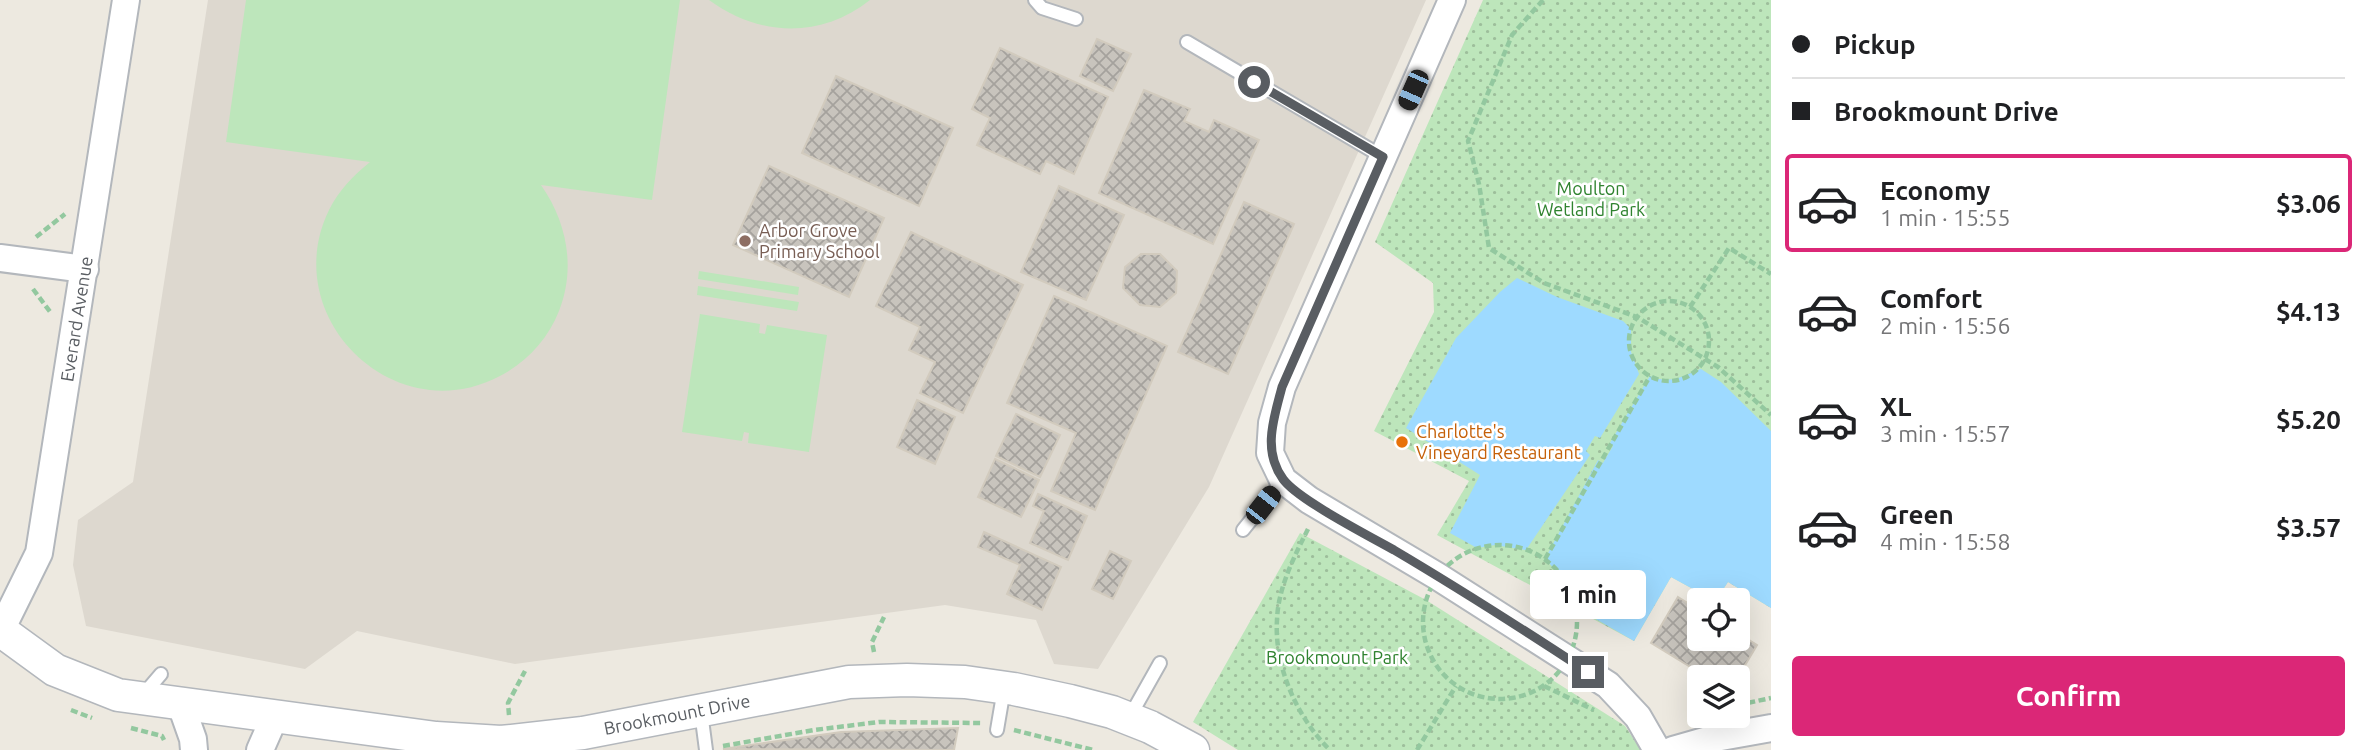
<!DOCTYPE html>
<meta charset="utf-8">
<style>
:root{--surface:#fff;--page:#f6f6f6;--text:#202124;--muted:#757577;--line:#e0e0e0;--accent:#db2777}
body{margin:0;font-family:Ubuntu,sans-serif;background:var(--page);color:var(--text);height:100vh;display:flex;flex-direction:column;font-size:26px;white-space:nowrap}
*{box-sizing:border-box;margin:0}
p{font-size:23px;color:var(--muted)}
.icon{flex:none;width:38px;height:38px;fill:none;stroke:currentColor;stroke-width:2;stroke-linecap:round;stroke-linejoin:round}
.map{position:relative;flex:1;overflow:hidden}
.panel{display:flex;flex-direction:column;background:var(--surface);width:595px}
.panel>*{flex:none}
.hud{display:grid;align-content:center;height:154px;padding:0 21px;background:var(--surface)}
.tools{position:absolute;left:1687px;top:588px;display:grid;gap:14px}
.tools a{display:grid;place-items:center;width:63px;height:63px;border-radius:7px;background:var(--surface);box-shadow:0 7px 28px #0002;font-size:35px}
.end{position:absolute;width:32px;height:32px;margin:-16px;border:9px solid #595d62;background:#fff;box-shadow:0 0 0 4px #fff}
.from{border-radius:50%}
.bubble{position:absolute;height:49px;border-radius:7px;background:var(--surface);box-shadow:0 7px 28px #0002;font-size:23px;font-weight:700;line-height:49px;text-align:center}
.car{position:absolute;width:21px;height:42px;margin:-21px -10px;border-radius:9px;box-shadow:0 0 5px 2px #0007;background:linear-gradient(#222 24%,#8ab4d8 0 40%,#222 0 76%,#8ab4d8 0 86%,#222 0)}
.hud b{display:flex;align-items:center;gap:24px;height:66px;font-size:26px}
.hud b+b{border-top:2px solid var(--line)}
.hud i{width:18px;height:18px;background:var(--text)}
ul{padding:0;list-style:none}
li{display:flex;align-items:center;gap:21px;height:98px;margin:0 14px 10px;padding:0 7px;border:4px solid transparent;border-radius:7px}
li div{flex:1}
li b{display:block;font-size:26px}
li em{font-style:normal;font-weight:700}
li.on{border-color:var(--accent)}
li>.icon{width:63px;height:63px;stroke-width:1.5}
.primary-button{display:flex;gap:14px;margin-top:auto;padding:14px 21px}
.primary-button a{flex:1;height:80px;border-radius:7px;background:var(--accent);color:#fff;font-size:28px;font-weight:700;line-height:80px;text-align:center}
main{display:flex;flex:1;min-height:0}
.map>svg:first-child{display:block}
</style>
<main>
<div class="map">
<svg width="1771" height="750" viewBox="0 0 1771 750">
<defs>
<pattern id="park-dots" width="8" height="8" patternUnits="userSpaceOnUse" patternTransform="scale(1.75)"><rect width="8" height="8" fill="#bde6bb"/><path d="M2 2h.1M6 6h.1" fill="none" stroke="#9dbe9b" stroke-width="1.8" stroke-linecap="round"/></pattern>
<pattern id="building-cross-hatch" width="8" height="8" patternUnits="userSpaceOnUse" patternTransform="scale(1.75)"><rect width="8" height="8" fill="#c8c4bd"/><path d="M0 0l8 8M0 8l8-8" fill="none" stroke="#a5a29d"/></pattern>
</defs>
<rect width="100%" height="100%" fill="#ede9e0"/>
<path fill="#ddd8cf" d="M208 0H1426L1209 487 1098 669 1054 664 1036 620 945 605 515 664 357 631 305 669 86 626 73 565 78 520 133 482Z"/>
<g fill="url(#park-dots)">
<path d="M1483 0H1771V608L1728 582 1716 600H1713L1671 577 1634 641 1437 535 1469 481 1374 431 1434 312 1433 283 1375 242Z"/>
<path d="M1300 533 1426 600 1625 726 1641 750H1238L1193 722Z"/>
</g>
<g fill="#bde6bb">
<path d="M246 0H680L652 200 541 185C567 222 576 268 559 311 548 339 527 362 500 376 394 432 277 317 329 210 339 190 353 176 370 162L226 142Z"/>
<path d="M709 0H870C821 39 759 37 709 0Z"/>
<path d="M699 271 799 287 798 295 698 279Z"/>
<path d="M698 286 799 302 797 311 697 295Z"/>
<path d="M700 314 760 324 759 333 765 334 767 325 827 335 809 452 748 443 749 433 744 432 742 441 682 432Z"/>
</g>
<g fill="#9edaff">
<path d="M1517 278 1557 297 1623 321 1631 329V352L1639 374 1600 438 1595 436 1586 451 1590 455 1526 550 1495 545 1477 548 1450 533 1480 475 1406 428 1456 338 1500 292Z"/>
<path d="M1701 369 1721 382 1771 431V608L1728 582 1716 600H1713L1671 577 1634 641 1575 607C1569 587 1559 573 1545 559L1598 460 1603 463 1613 446 1610 443 1650 376C1671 385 1682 376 1701 369Z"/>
</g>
<g fill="url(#building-cross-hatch)" stroke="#d2cbbe" stroke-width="2">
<path d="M1097 39 1131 54 1113 91 1080 76Z"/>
<path d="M1000 48 1108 97 1074 174 1046 161 1040 174 977 145 990 118 972 109Z"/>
<path d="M836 76 953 128 919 206 802 153Z"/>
<path d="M1144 90 1190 109 1184 121 1209 132 1214 120 1259 140 1213 244 1099 193Z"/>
<path d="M769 166 884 218 849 297 733 245Z"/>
<path d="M1059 186 1124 215 1086 300 1021 272Z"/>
<path d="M1244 202 1294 224 1228 374 1178 352Z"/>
<path d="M911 232 1023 285 963 413 920 393 935 362 909 350 920 327 876 306Z"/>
<path d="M1141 254H1160L1177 271 1176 293 1160 307 1140 305 1123 288 1125 267Z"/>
<path d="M1054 296 1167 346 1095 510 1051 491 1076 433 1007 403Z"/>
<path d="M917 400 955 417 935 464 897 447Z"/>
<path d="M1016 414 1060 435 1040 477 996 456Z"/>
<path d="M995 459 1039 480 1021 517 978 497Z"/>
<path d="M1038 494 1087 516 1068 560 1030 543 1044 511 1033 506Z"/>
<path d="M984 532 1061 567 1042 610 1007 594 1020 565 978 547Z"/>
<path d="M1110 551 1131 561 1113 599 1092 589Z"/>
<path d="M1678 597 1699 610V639H1738V633L1757 645 1738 677H1707L1651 643Z"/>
<path d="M958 728 954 750 723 749 841 732Z"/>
</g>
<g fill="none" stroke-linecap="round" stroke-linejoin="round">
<g stroke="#b3b7bc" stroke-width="16">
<g id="service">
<path d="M1035 0 1042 8 1076 19"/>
<path d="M1187 42 1383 157"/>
<path d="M1243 530 1283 480"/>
<path d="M143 695 161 674"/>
<path d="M701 712 706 750"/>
<path d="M1129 718 1160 663"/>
<path d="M997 730 1004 689"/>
</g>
</g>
<g stroke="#b3b7bc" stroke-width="30">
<g id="minor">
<path d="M1452 0 1282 387 1272 423 1270 453 1283 480 1309 500 1437 576 1608 685 1638 717 1657 750"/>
<path d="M0 258 85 269"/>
<path d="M1 630 39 553 126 0"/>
<path d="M181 705 193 739 194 750"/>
<path d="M260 750 275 716"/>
<path d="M1673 750 1715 738 1771 728"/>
</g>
</g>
<g stroke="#b3b7bc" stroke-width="35">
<path id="tertiary" d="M0 630 55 670 118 695 436 738 501 742 583 733 849 682 907 680 965 682 1014 689 1070 701 1112 712 1150 727 1193 750"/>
</g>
<g stroke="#93c89f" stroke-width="4.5" stroke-dasharray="7 3.5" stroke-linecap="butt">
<path d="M1543 0 1512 35 1468 141 1479 184 1489 248 1544 283 1637 317 1718 367 1771 415"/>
<path d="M36 237 65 214"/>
<path d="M33 289 51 313"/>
<circle cx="1669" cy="341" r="40"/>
<path d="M1690 307 1729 248 1771 274"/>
<path d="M1308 529C1294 557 1278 588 1277 620 1274 666 1297 718 1330 750"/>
<circle cx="1500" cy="622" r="77"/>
<path d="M1545 559 1650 376"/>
<path d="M874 652 872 642 884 617"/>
<path d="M1544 686 1594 710"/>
<path d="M1738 705 1771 698"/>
<path d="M71 710 92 718"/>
<path d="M509 715 508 703 525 671"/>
<path d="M131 728 162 736 164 740"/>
<path d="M1014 730 1093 750"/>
<path d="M723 746 814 730 879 722 982 723"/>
<path d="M1417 750 1456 686"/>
</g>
<use href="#service" stroke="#fff" stroke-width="12"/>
<use href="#minor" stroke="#fff" stroke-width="26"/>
<use href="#tertiary" stroke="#fff" stroke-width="32"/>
</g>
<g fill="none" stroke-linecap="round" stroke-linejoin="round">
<path stroke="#595d62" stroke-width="9" d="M1254 82 1383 157 1282 387C1274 418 1262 450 1283 479 1297 499 1369 536 1394 550 1460 589 1524 630 1588 672"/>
</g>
<circle fill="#8d6e63" stroke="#fff" stroke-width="2.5" cx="745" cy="241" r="7"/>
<circle fill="#e8710a" stroke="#fff" stroke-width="2.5" cx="1402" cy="442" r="7"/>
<g text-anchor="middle" stroke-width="5" stroke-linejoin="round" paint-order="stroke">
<g font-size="18" fill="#2f832f" stroke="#fff">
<text x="1591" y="195">Moulton<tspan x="1591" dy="21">Wetland Park</tspan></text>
<text x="1337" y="664">Brookmount Park</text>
</g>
<g font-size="18" fill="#785e54" stroke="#fff" text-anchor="start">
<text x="759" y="237">Arbor Grove<tspan x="759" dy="21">Primary School</tspan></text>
</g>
<g font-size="18" fill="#595d62" stroke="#fff">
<text transform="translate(77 319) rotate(-81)" y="6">Everard Avenue</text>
<text transform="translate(677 715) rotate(-11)" y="6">Brookmount Drive</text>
</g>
<g font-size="18" fill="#c56008" stroke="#fff" text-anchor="start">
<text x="1416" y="438">Charlotte's<tspan x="1416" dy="21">Vineyard Restaurant</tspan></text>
</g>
</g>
</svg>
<div class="tools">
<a><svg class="icon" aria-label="locate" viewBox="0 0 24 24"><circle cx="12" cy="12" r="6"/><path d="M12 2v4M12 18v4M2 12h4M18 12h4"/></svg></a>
<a><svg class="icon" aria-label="layers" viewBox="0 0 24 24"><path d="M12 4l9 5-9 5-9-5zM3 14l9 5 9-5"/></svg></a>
</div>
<i class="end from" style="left:1254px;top:82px"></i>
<i class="end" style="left:1588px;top:672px"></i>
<div class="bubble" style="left:1530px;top:570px;width:116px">1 min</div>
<i class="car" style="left:1413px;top:90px;rotate:204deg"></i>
<i class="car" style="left:1263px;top:505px;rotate:38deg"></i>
</div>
<section class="panel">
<div class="hud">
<b><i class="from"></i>Pickup</b>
<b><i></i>Brookmount Drive</b>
</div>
<ul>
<li class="on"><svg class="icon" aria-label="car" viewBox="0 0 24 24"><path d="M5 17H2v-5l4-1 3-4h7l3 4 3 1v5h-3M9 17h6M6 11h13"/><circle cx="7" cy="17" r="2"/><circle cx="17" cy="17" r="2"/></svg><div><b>Economy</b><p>1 min · 15:55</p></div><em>$3.06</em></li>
<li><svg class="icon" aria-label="car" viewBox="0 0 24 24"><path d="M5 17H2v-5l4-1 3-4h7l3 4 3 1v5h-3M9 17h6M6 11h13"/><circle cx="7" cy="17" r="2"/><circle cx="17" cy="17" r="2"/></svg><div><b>Comfort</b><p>2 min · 15:56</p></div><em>$4.13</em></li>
<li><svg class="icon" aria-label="car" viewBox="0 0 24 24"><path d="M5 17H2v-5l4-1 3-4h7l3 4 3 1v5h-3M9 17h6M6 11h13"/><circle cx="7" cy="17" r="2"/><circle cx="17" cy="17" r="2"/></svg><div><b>XL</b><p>3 min · 15:57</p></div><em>$5.20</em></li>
<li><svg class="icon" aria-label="car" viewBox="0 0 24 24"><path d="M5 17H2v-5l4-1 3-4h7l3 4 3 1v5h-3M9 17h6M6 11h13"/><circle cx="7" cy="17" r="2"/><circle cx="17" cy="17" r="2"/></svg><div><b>Green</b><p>4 min · 15:58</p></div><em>$3.57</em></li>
</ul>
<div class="primary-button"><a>Confirm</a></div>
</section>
</main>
